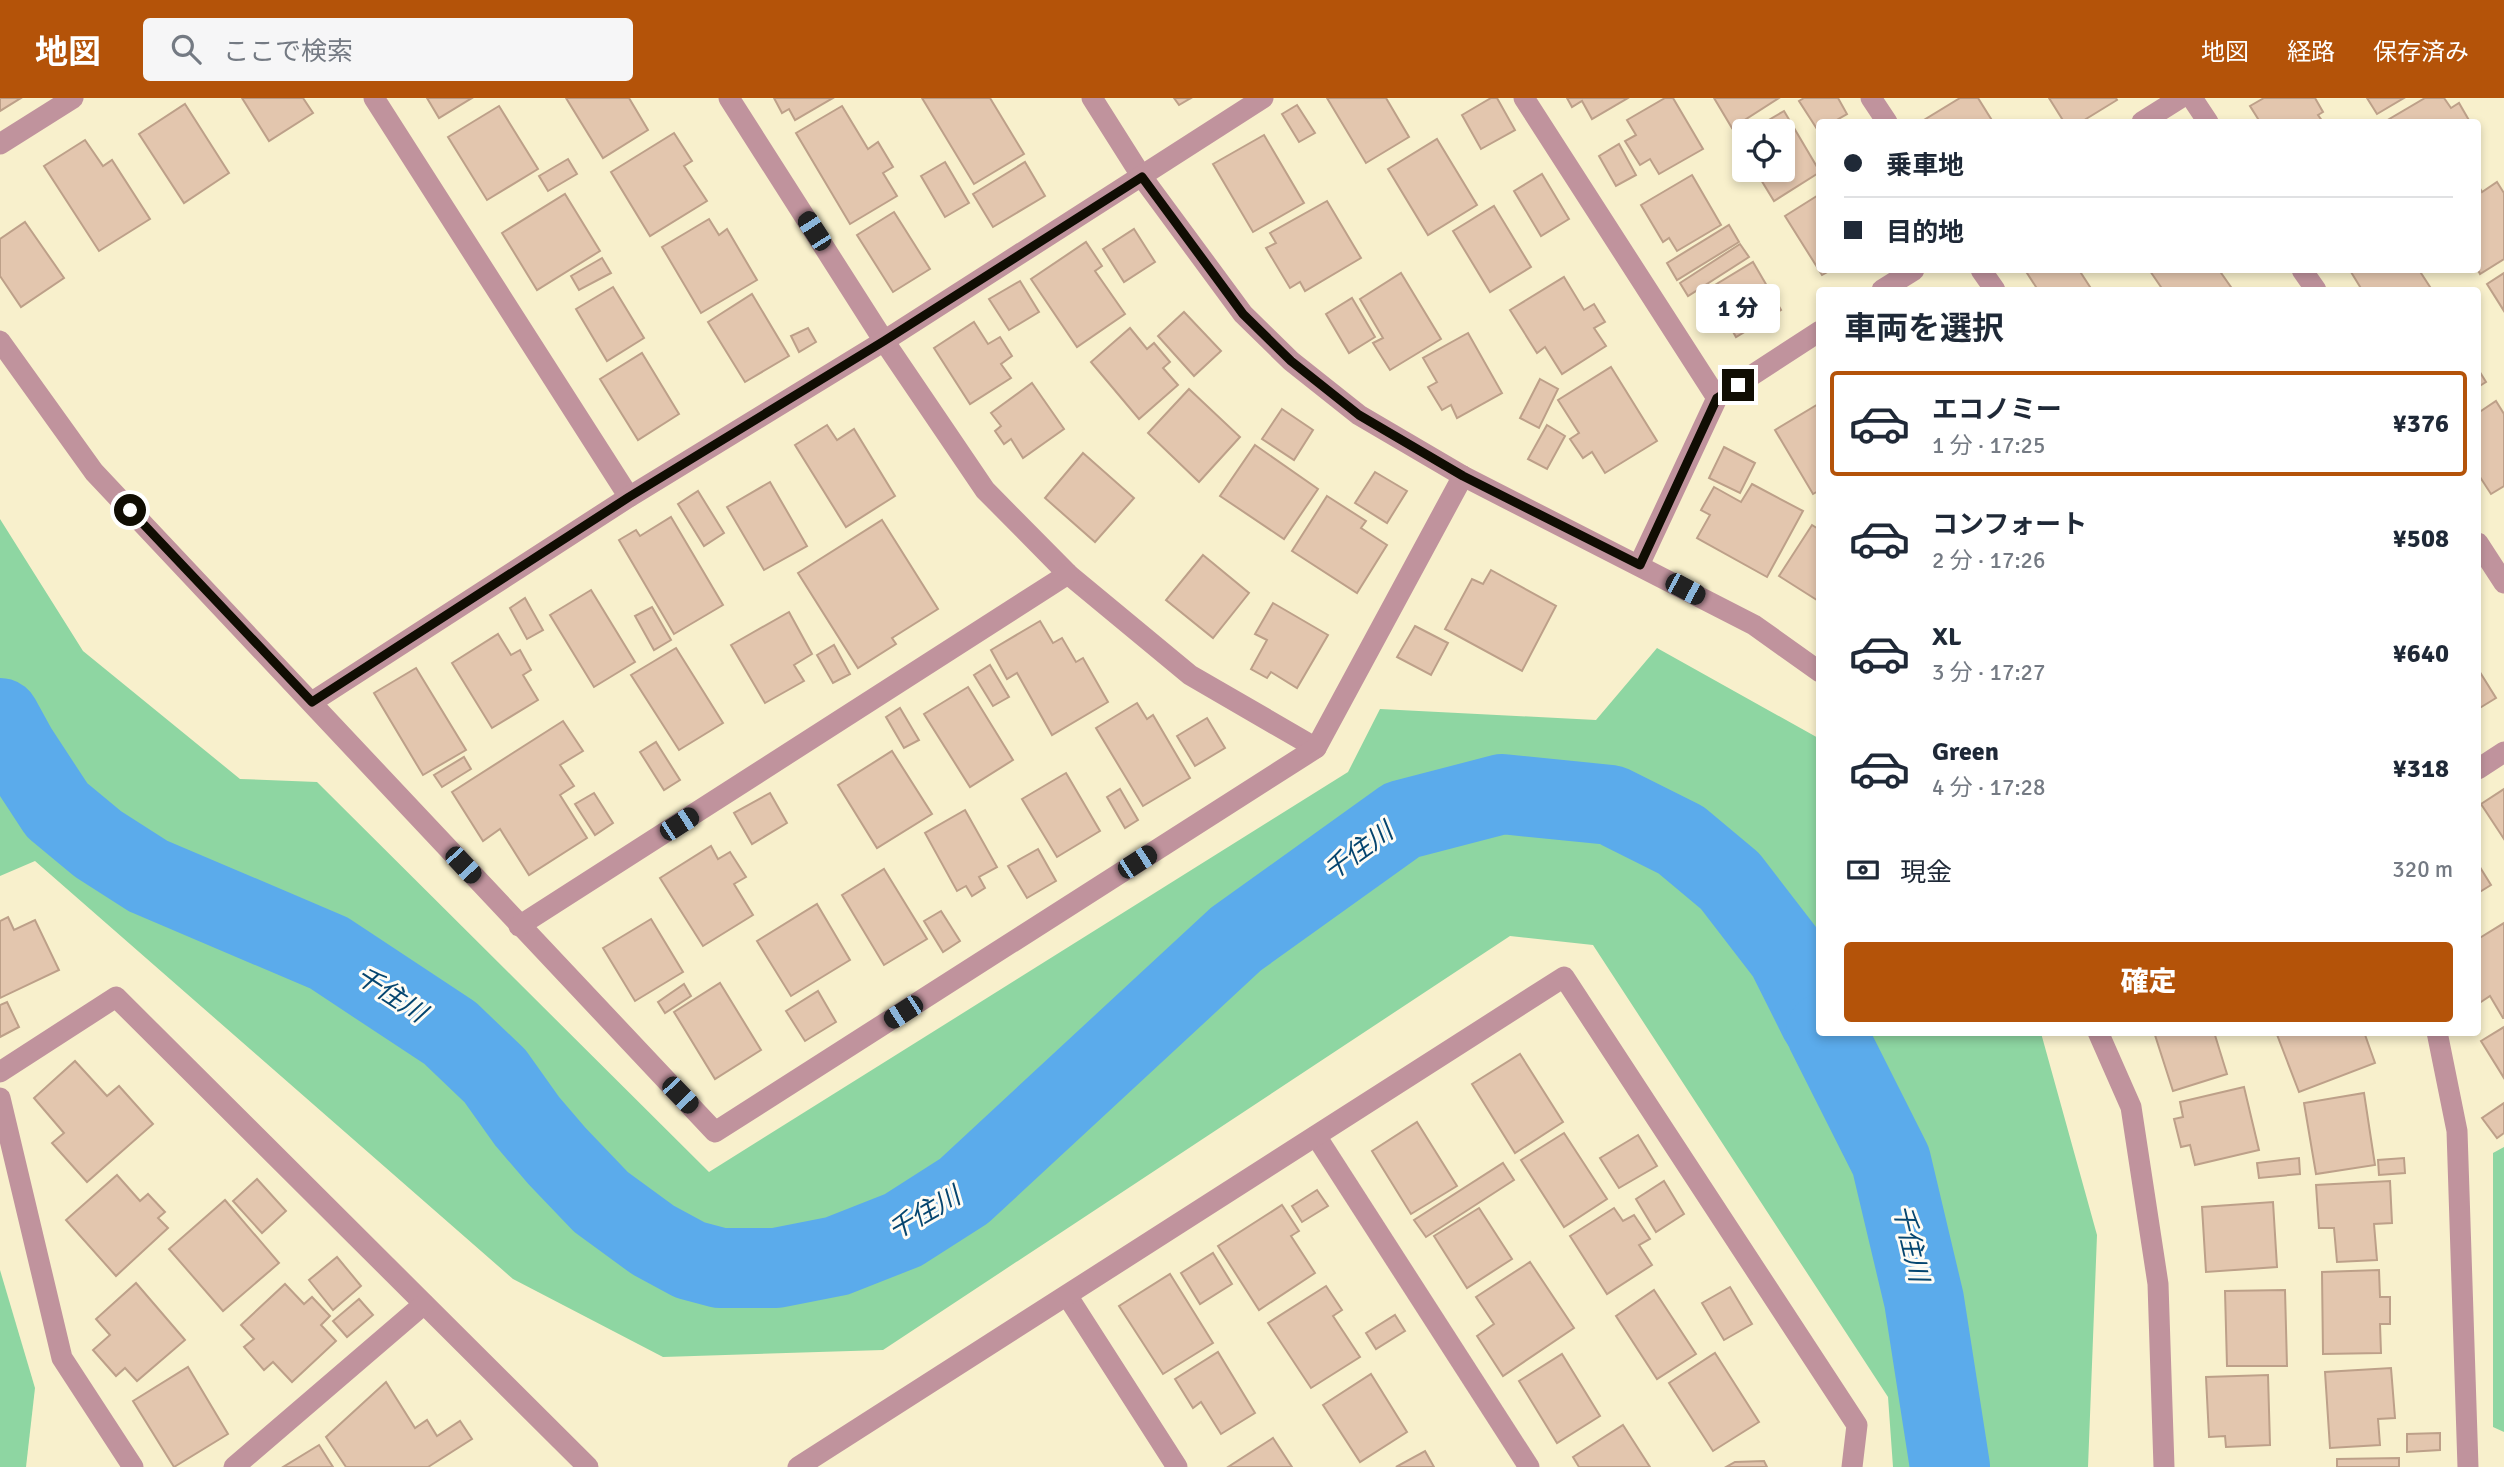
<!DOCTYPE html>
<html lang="ja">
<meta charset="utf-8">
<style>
:root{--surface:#fff;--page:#f6f6f7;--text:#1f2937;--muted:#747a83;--line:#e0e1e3;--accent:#b45309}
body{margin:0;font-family:Signika,"Noto Sans JP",sans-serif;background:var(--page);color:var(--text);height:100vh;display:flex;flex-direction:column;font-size:26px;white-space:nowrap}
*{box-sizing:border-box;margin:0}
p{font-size:23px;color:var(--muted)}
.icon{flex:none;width:38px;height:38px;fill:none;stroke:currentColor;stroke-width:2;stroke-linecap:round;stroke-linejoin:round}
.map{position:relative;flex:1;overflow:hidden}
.side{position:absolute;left:1816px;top:189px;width:665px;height:749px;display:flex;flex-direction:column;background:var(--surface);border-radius:7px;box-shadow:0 4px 10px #0003}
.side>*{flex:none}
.banner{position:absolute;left:1816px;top:21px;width:665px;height:154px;border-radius:7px;box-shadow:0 4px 10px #0003;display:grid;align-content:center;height:154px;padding:0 28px;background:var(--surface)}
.fabs{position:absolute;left:1732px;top:21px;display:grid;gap:14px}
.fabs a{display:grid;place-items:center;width:63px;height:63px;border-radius:7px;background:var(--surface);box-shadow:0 4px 10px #0003;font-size:35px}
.end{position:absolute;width:32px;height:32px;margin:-16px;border:9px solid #100d03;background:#fff;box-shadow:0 0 0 4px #fff}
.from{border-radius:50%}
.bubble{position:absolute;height:49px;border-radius:7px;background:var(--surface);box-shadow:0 4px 10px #0003;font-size:23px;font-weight:800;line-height:49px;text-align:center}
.car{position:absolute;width:21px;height:42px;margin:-21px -10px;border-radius:9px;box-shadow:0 0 5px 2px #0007;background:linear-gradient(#222 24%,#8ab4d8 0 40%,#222 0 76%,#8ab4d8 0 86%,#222 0)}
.banner b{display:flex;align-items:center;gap:24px;height:66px;font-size:26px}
.banner b+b{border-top:2px solid var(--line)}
.banner i{width:18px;height:18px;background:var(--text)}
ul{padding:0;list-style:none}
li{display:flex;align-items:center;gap:21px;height:105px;margin:0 14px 10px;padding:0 14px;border:4px solid transparent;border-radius:7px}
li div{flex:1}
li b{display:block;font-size:26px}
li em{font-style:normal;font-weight:800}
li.active{border-color:var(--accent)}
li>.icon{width:63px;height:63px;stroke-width:1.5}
h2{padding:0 28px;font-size:32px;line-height:84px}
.pay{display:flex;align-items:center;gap:18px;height:77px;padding:0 28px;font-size:26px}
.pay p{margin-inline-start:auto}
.action{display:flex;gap:14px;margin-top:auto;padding:14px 28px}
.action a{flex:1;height:80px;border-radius:7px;background:var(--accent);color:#fff;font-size:28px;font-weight:800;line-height:80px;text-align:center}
header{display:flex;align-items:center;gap:42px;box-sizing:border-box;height:98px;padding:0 35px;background:var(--accent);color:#fff}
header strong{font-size:33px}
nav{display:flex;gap:38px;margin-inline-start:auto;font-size:24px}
.search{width:490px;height:63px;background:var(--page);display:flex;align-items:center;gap:18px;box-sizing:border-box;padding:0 24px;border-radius:7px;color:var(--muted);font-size:26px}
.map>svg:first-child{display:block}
</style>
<header>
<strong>地図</strong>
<div class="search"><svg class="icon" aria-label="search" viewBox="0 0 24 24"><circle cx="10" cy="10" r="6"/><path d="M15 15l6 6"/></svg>ここで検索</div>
<nav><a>地図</a><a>経路</a><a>保存済み</a></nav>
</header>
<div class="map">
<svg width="2504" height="1369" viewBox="0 0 2504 1369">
<rect width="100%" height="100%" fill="#f8f0cc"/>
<g fill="#8ed6a2">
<path d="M0 421 83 553 240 681 317 684 709 1074 1348 674 1380 611 1596 622 1657 550 1820 641V934L2041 935 2097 1137 2088 1369H1893L1888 1299 1593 847 1510 838 883 1252 663 1259 513 1181 35 763 0 778Z"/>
<path d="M2504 1049V1334L2493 1329V1055Z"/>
<path d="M0 1172 35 1290 26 1369H0Z"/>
</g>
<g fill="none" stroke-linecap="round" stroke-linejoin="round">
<g stroke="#5babeb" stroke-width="80">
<path d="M0 620 17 651 57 712 98 746 148 778 329 855 450 935 495 978 527 1023 557 1058 601 1104 653 1142 690 1162 720 1170H776L837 1158 903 1132 964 1093 1236 841 1402 722 1502 696 1611 707 1681 742 1730 783 1787 857 1820 923"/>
<path d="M1826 934 1891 1063 1924 1202 1950 1369"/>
</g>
</g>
<g fill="#e3c6ae" stroke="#bda089" stroke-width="2">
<path d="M0 0H21L0 13Z"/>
<path d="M242 0H303L313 15 269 43Z"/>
<path d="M427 0H472L439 20Z"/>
<path d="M566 0H629L648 32 603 60Z"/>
<path d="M774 0H833L795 22 789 11 782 15Z"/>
<path d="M922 0H990L1024 56 974 86Z"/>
<path d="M1174 0H1191L1179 7Z"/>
<path d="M1327 0H1386L1409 39 1366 65Z"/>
<path d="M1491 0H1497L1515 32 1481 51 1462 17Z"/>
<path d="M1567 0H1628L1592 21 1582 3 1572 9Z"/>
<path d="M1665 0H1673L1703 51 1659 76 1650 61 1640 67 1625 43 1636 37 1627 22Z"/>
<path d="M1714 0H1779L1732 30Z"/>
<path d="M1804 0H1838L1847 16 1833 24H1820L1819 34 1799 3Z"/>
<path d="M1960 0H1978L1993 24H1926L1924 22Z"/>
<path d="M2049 0H2116L2117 2 2081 24H2064Z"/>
<path d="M2264 0H2315L2323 14 2318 17 2323 24H2260L2250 8Z"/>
<path d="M2367 0H2404L2377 16Z"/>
<path d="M2425 0H2444L2451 10 2459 5 2470 24H2387L2386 23Z"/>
<path d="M185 6 229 75 184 105 139 36Z"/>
<path d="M1297 7 1315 35 1299 44 1282 16Z"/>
<path d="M499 8 538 71 487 102 448 39Z"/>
<path d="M842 8 868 51 878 44 893 69 883 75 897 98 850 126 796 35Z"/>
<path d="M1784 13 1820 74 1774 103 1755 72H1783V33H1750Z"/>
<path d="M674 35 692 63 684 68 707 103 650 138 611 74Z"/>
<path d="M1745 36V55L1736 42Z"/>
<path d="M1264 37 1304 105 1253 134 1213 66Z"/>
<path d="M1437 41 1477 107 1428 137 1388 71Z"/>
<path d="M85 42 103 68 112 62 150 121 99 153 44 68Z"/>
<path d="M1619 46 1636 77 1616 88 1599 58Z"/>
<path d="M568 61 577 76 548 93 539 78Z"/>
<path d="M945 64 969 105 945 119 921 78Z"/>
<path d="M1025 64 1045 98 993 129 973 96Z"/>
<path d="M1542 76 1569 121 1541 138 1514 93Z"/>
<path d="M1692 77 1721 127 1677 153 1669 140 1663 144 1641 107Z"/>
<path d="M2497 84 2504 95V161L2480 176 2478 172V87L2482 94Z"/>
<path d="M565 96 600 153 537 192 502 135Z"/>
<path d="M1820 96V172H1831L1822 177 1785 118Z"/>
<path d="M1327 103 1361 160 1305 193 1300 184 1290 190 1266 150 1276 145 1270 135Z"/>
<path d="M1494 108 1531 169 1490 194 1453 133Z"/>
<path d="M894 114 930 171 893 194 857 137Z"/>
<path d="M709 121 719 137 727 131 757 182 701 215 662 149Z"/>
<path d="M25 124 64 180 21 209 0 178V141Z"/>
<path d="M1729 127 1739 144 1677 182 1667 165Z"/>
<path d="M1134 131 1155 164 1124 184 1103 151Z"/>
<path d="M1086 144 1102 168 1095 173 1125 216 1077 249 1031 181Z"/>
<path d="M1740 146 1749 159 1688 198 1680 185Z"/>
<path d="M602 160 611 175 579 192 571 178Z"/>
<path d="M1753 164 1781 212 1736 239 1728 225 1720 230 1700 196Z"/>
<path d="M2025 172H2079L2092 192H2038Z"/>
<path d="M2152 172H2219L2233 192H2163L2150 173Z"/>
<path d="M2356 172H2419L2432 192H2362L2351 174Z"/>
<path d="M1401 175 1441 241 1390 272 1373 245 1383 240 1360 201Z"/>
<path d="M2504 175V213L2487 186Z"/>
<path d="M1564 179 1584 212 1594 206 1605 224 1594 230 1606 248 1562 276 1545 249 1537 255 1510 212Z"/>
<path d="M1020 183 1039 214 1009 232 989 201Z"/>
<path d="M613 189 644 240 607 263 576 211Z"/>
<path d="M752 196 789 258 745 284 708 224Z"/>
<path d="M1352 200 1375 239 1349 255 1326 216Z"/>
<path d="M1184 214 1221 253 1194 278 1158 238Z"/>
<path d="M974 224 988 246 1000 239 1012 258 1001 266 1011 280 970 306 934 250Z"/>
<path d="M808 230 816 244 799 254 791 238Z"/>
<path d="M1130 230 1147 251 1154 245 1170 264 1163 270 1178 287 1139 321 1091 264Z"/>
<path d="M1468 235 1502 295 1457 320 1451 307 1442 312 1428 289 1437 284 1423 260Z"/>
<path d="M642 255 679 316 638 342 600 281Z"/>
<path d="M1611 269 1657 343 1605 375 1592 354 1583 360 1570 341 1579 335 1558 302Z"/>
<path d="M2478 271 2486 284 2478 289Z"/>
<path d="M1540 281 1558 291 1539 330 1520 320Z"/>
<path d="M1032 285 1064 331 1023 360 1011 341 1004 346 995 333 1001 328 991 315Z"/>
<path d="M1189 291 1240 339 1199 384 1148 335Z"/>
<path d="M2496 303 2504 316V388L2491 396 2478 376V315Z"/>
<path d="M1820 305V392L1813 396 1775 332Z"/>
<path d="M1282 311 1313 332 1294 362 1262 341Z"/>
<path d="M827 327 837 342 854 331 895 398 846 429 795 347Z"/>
<path d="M1547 327 1565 338 1547 371 1528 361Z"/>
<path d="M1255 347 1318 391 1284 441 1220 398Z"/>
<path d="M1724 349 1755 365 1740 395 1709 380Z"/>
<path d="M1083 355 1134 400 1095 444 1045 400Z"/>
<path d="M1375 374 1407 393 1387 425 1355 405Z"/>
<path d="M770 384 807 448 764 472 727 409Z"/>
<path d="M1752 386 1803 413 1767 479 1697 440 1710 417 1701 412 1714 389 1741 404Z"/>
<path d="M698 393 724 435 704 448 678 406Z"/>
<path d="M1327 398 1366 423 1361 430 1387 447 1357 495 1292 453Z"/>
<path d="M671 419 723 507 674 536 619 442 636 432 640 438Z"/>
<path d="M882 422 938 511 892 540 896 546 858 570 798 475Z"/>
<path d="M1812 427 1820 432V504L1779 478Z"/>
<path d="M1203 457 1249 495 1213 540 1166 502Z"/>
<path d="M1491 472 1556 508 1522 573 1445 531 1472 481 1483 486Z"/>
<path d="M591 492 635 564 594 589 550 517Z"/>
<path d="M525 500 543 532 527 541 510 510Z"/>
<path d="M1273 505 1328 537 1297 590 1271 574 1267 580 1251 571 1267 542 1255 536Z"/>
<path d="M652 509 671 542 654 552 635 518Z"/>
<path d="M789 514 812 556 794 567 804 583 765 605 731 547Z"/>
<path d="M1040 523 1053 545 1062 540 1076 564 1083 560 1108 604 1052 637 1017 575 1007 581 991 552Z"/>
<path d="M1415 528 1448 545 1431 577 1397 559Z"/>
<path d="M498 536 511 557 520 552 531 572 523 577 538 602 492 630 452 565Z"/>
<path d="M834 547 850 576 833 585 817 557Z"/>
<path d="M676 550 723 625 679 652 631 577Z"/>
<path d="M990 567 1009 599 993 608 974 577Z"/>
<path d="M416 570 466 652 423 677 374 595Z"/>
<path d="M2478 571 2496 600 2478 611Z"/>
<path d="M968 589 1013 662 970 689 924 616Z"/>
<path d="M1137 605 1147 621 1153 617 1190 680 1143 708 1096 630Z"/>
<path d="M900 610 919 642 904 650 886 619Z"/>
<path d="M1207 620 1225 650 1195 668 1177 638Z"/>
<path d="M563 623 583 653 560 667 574 688 560 697 587 740 529 777 500 731 483 743 452 694Z"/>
<path d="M656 644 680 682 664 692 640 654Z"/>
<path d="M892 653 932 716 877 750 838 687Z"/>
<path d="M464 659 471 671 442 689 434 677Z"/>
<path d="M1066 675 1100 733 1057 759 1022 701Z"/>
<path d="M1120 691 1138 722 1125 730 1107 699Z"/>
<path d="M2504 691V741L2481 706Z"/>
<path d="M594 695 613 725 595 737 575 706Z"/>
<path d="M770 695 787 725 752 746 734 715Z"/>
<path d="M965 712 997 769 979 779 985 790 972 798 966 788 957 793 925 735Z"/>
<path d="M711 748 718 761 730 754 746 779 734 786 753 817 703 848 660 780Z"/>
<path d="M1038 751 1056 783 1027 800 1008 768Z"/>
<path d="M2478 766 2491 787 2478 795Z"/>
<path d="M884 771 927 841 884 867 842 797Z"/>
<path d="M817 806 850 862 791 898 757 843Z"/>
<path d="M941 813 960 843 943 854 924 823Z"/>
<path d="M8 819 14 832 35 822 59 872 0 900V823Z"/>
<path d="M651 821 683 874 635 903 603 850Z"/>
<path d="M2504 825V920H2503L2490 898 2478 906V841Z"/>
<path d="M720 885 761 952 715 981 674 914Z"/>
<path d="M684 886 691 898 665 915 658 904Z"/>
<path d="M818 893 836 924 805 943 786 913Z"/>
<path d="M7 904 19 929 0 939V907Z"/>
<path d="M2504 929V980L2481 943Z"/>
<path d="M2154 934H2214L2227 976 2173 993Z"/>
<path d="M2276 934H2364L2375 965 2299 994Z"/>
<path d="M1520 956 1563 1024 1515 1055 1472 986Z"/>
<path d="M75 963 107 998 119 988 153 1026 87 1084 52 1045 64 1035 34 1000Z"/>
<path d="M2244 989 2259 1052 2195 1067 2190 1047 2181 1049 2174 1021 2183 1019 2180 1004Z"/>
<path d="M2364 995 2375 1067 2316 1076 2304 1005Z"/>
<path d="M2504 1005V1035L2497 1040 2482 1020Z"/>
<path d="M1417 1024 1457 1088 1411 1116 1372 1053Z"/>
<path d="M1564 1035 1607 1101 1564 1129 1521 1062Z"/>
<path d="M1638 1037 1657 1068 1619 1090 1600 1060Z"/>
<path d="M2299 1060 2300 1076 2259 1080 2257 1065Z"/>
<path d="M2404 1060 2405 1075 2379 1077 2378 1062Z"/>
<path d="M1503 1065 1514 1082 1426 1139 1414 1122Z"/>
<path d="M117 1077 140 1103 148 1096 165 1114 158 1120 168 1130 116 1178 66 1122Z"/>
<path d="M257 1081 286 1113 262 1135 233 1103Z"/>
<path d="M1664 1083 1684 1116 1656 1134 1636 1101Z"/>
<path d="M2390 1083 2392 1125 2374 1126 2377 1162 2337 1164 2334 1130H2319L2316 1087Z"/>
<path d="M1317 1092 1328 1108 1302 1124 1292 1108Z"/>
<path d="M225 1102 279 1165 223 1213 169 1151Z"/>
<path d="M2273 1104 2277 1169 2206 1174 2202 1109Z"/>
<path d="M1282 1107 1299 1133 1291 1138 1315 1175 1259 1212 1218 1148Z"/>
<path d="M1479 1110 1512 1161 1467 1190 1434 1138Z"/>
<path d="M1614 1110 1623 1123 1634 1117 1650 1141 1639 1147 1652 1167 1607 1196 1570 1138Z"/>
<path d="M1213 1155 1232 1186 1200 1206 1181 1175Z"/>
<path d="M337 1159 361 1188 333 1212 309 1182Z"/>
<path d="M1530 1164 1574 1230 1503 1278 1477 1238 1494 1226 1476 1199Z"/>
<path d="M2379 1172 2380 1199H2390V1226H2380L2381 1255 2323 1256 2322 1174Z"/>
<path d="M1170 1176 1213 1245 1163 1276 1119 1208Z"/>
<path d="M136 1185 185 1242 137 1283 125 1270 116 1278 93 1252 110 1237 96 1221Z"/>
<path d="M285 1186 304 1206 312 1199 330 1218 321 1227 336 1243 292 1284 273 1264 264 1272 244 1249 254 1241 241 1227Z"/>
<path d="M1326 1188 1342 1212 1333 1218 1360 1259 1311 1290 1268 1225Z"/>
<path d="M1730 1189 1752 1226 1724 1242 1702 1205Z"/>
<path d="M1654 1192 1696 1256 1657 1281 1616 1218Z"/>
<path d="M2285 1192 2287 1268H2227L2225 1193Z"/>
<path d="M359 1201 373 1217 347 1239 333 1223Z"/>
<path d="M1395 1217 1405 1233 1376 1251 1366 1235Z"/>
<path d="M1218 1254 1255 1315 1221 1336 1201 1304 1193 1310 1175 1281Z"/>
<path d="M1715 1255 1759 1324 1713 1353 1669 1285Z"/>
<path d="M1562 1256 1600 1318 1557 1345 1519 1283Z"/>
<path d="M188 1269 228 1336 174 1369 133 1303Z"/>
<path d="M2391 1270 2395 1320 2378 1321 2380 1347 2330 1350 2325 1274Z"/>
<path d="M1371 1276 1407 1334 1360 1364 1323 1307Z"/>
<path d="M2268 1277 2270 1347 2226 1349 2225 1338 2209 1339 2206 1279Z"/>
<path d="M386 1284 415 1330 427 1322 437 1338 460 1323 472 1341 428 1369H346L326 1339Z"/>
<path d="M1623 1327 1650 1369H1579L1573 1359Z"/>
<path d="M2440 1335V1352L2407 1354V1336Z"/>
<path d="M1273 1340 1292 1369H1228Z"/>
<path d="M319 1347 333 1369H283Z"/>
<path d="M1425 1353 1434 1369H1396Z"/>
<path d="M2399 1360V1369H2337V1361Z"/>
<path d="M1764 1363 1767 1369H1726L1735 1364Z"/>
</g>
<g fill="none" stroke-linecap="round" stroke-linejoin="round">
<g stroke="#c0939d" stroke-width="21">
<path d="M374 0 629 399"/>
<path d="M729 0 884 243 985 392 1068 476 1190 577 1316 650"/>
<path d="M1092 0 1142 79 1243 216 1291 263 1359 317 1463 378 1754 527 1820 574"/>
<path d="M1524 0 1717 300"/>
<path d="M1871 0 1887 24"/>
<path d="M2192 0 2208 24"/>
<path d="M2142 24 2180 0"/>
<path d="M0 46 73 0"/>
<path d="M1981 172 1995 192"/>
<path d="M2302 172 2316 192"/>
<path d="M1882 192 1914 172"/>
<path d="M0 243 94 374 715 1034 1316 650 1463 378"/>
<path d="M2478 445 2504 485"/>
<path d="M1639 467 1717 300 1820 233"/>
<path d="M312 604 629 399 884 243 1263 0"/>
<path d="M2478 671 2504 654"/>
<path d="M519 828 1068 476"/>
<path d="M2098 934 2131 1009 2158 1186 2164 1369"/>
<path d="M2437 934 2457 1033 2468 1369"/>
<path d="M0 974 116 899 588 1369"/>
<path d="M0 1000 62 1260 133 1369"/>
<path d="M1316 1038 1529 1369"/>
<path d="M1068 1199 1177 1369"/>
<path d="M234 1369 424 1206"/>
<path d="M798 1369 1564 879 1857 1327 1852 1369"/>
</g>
</g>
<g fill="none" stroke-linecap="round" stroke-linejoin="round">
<path stroke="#100d03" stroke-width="9" d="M130 412 312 604 629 399 884 243 1142 79 1243 216 1291 263 1359 317 1463 378 1640 467 1717 300 1738 287"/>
</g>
<g text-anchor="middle" stroke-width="6" stroke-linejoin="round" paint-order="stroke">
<g font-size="26" font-style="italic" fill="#05456f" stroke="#fefcf5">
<text transform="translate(1358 753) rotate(-36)" y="9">千住川</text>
<text transform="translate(391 896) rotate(33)" y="9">千住川</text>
<text transform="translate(924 1115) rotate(-30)" y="9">千住川</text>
<text transform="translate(1911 1145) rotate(77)" y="9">千住川</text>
</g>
</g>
</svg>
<div class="fabs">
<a><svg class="icon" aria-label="locate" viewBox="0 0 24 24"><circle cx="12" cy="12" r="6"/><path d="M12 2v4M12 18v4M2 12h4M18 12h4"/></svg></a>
</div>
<i class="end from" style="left:130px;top:412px"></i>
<i class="end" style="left:1738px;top:287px"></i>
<div class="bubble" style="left:1696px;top:186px;width:84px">1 分</div>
<i class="car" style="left:814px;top:133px;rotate:327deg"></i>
<i class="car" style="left:1685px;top:491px;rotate:118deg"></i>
<i class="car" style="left:679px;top:726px;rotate:57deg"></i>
<i class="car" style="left:1137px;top:764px;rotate:57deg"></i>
<i class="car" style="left:463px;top:767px;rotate:137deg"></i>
<i class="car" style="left:903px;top:914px;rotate:237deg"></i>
<i class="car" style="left:680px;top:997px;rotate:136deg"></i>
<div class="banner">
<b><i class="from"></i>乗車地</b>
<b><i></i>目的地</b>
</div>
<section class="side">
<h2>車両を選択</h2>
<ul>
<li class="active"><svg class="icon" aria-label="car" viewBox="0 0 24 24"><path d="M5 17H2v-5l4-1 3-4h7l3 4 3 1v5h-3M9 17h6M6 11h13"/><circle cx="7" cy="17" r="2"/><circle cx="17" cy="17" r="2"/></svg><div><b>エコノミー</b><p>1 分 · 17:25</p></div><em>¥376</em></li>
<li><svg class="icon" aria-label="car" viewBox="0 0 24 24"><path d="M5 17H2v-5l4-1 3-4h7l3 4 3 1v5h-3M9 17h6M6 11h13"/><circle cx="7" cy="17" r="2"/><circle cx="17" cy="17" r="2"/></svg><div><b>コンフォート</b><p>2 分 · 17:26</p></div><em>¥508</em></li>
<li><svg class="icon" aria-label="car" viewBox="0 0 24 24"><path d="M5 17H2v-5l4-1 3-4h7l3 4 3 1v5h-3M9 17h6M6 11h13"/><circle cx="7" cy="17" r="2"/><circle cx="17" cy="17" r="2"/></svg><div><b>XL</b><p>3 分 · 17:27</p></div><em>¥640</em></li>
<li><svg class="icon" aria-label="car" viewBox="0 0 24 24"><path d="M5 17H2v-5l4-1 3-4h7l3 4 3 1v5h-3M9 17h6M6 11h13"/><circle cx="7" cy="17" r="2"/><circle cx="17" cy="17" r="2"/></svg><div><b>Green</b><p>4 分 · 17:28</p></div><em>¥318</em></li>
</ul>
<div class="pay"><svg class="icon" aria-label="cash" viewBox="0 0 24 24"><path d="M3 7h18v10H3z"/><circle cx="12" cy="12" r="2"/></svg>現金<p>320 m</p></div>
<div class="action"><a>確定</a></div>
</section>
</div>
